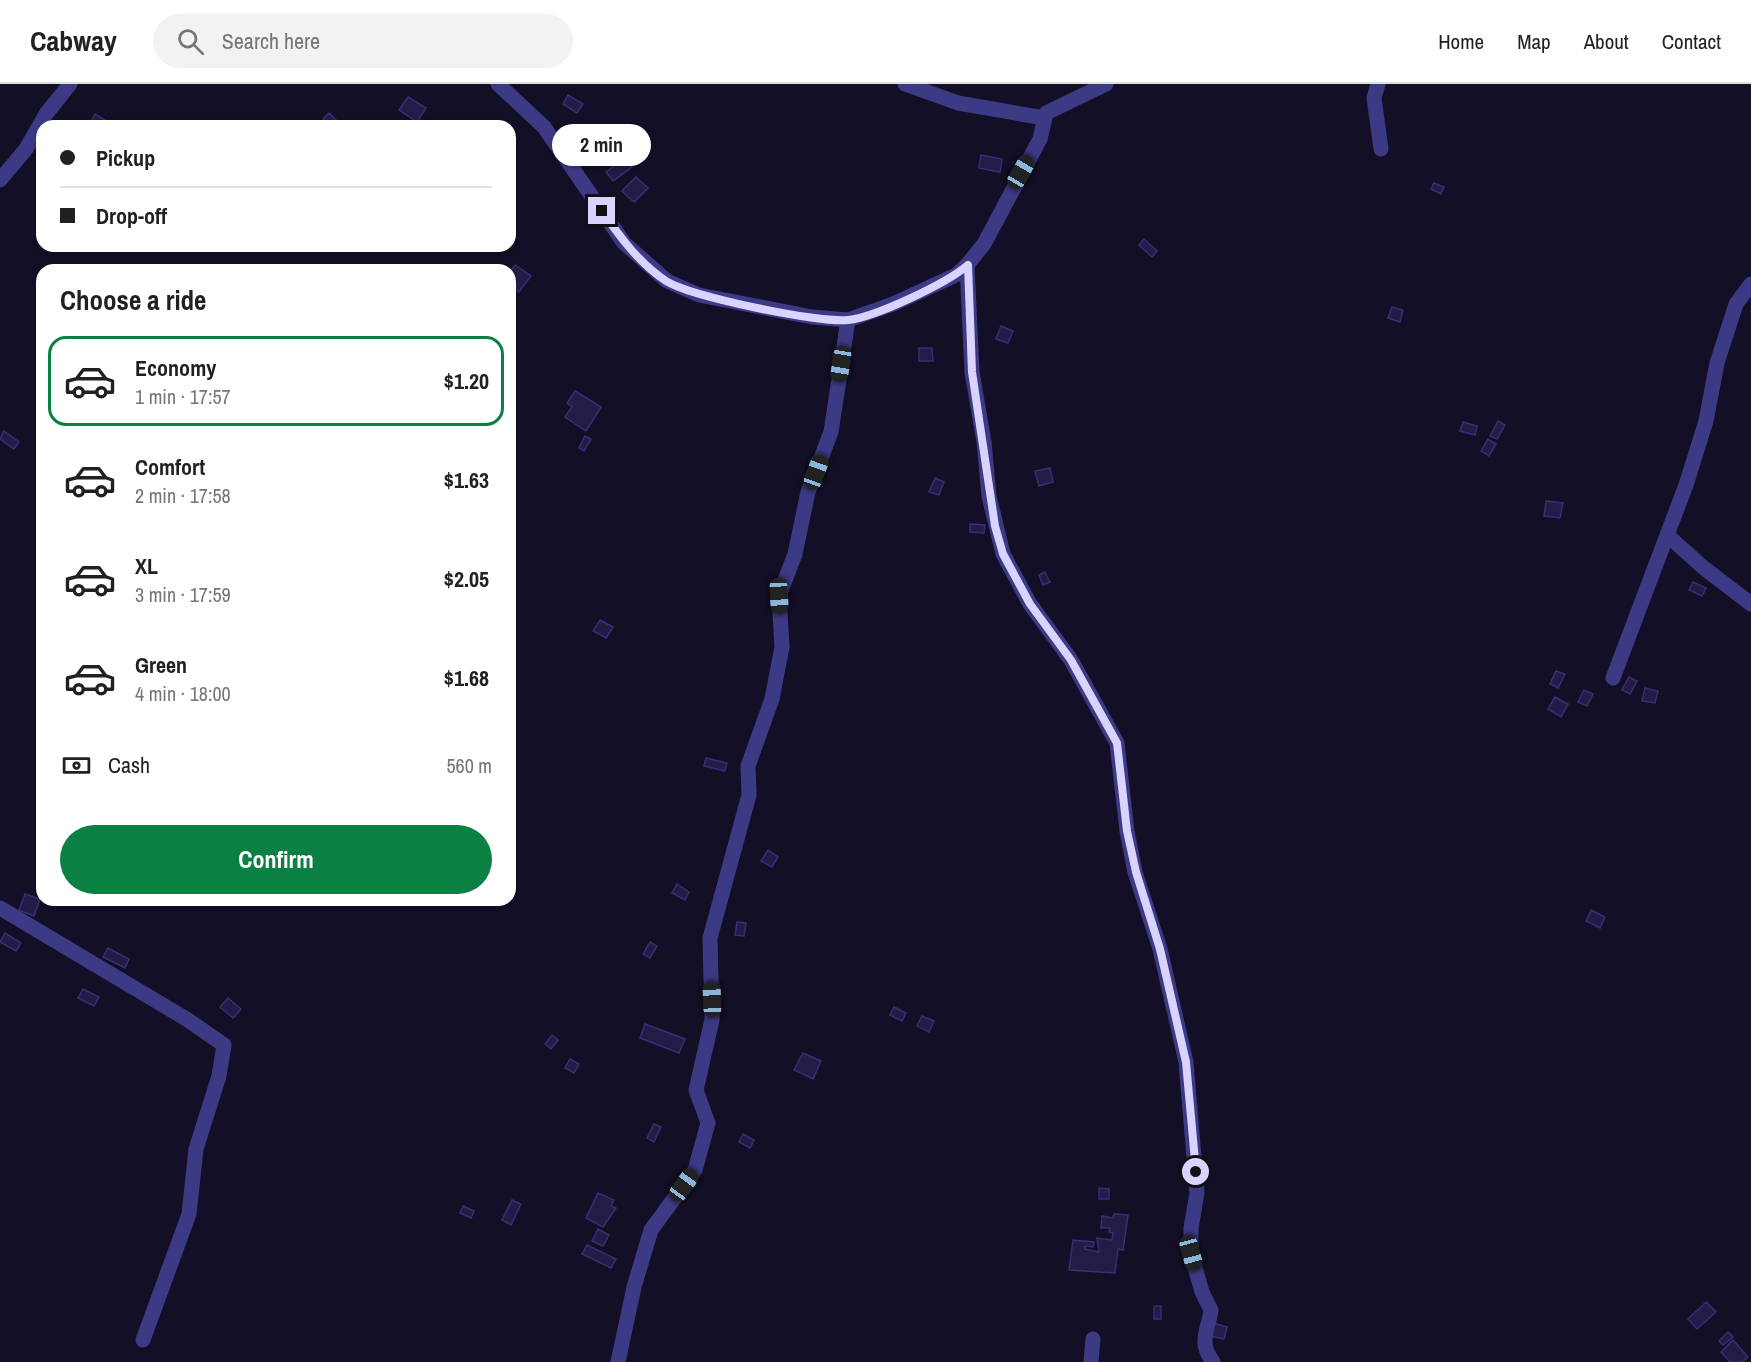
<!DOCTYPE html>
<meta charset="utf-8">
<style>
:root{--surface:#fff;--page:#f2f2f2;--text:#202124;--muted:#757577;--line:#e0e0e0;--accent:#0b8043}
body{margin:0;font-family:"Archivo Narrow",sans-serif;background:var(--page);color:var(--text);height:100vh;display:flex;flex-direction:column;font-size:22px;white-space:nowrap}
*{box-sizing:border-box;margin:0}
p{font-size:20px;color:var(--muted)}
.icon{flex:none;width:33px;height:33px;fill:none;stroke:currentColor;stroke-width:2;stroke-linecap:round;stroke-linejoin:round}
.map{position:relative;flex:1;overflow:hidden}
.sheet{position:absolute;left:36px;top:180px;width:480px;height:642px;display:flex;flex-direction:column;background:var(--surface);border-radius:18px;box-shadow:0 2px 4px #0004}
.sheet>*{flex:none}
.guide{position:absolute;left:36px;top:36px;width:480px;height:132px;border-radius:18px;box-shadow:0 2px 4px #0004;display:grid;align-content:center;height:132px;padding:0 24px;background:var(--surface)}
.end{position:absolute;width:27px;height:27px;margin:-14px;border:8px solid #d9d4ff;background:#111;box-shadow:0 0 0 3px #111}
.from{border-radius:50%}
.bubble{position:absolute;height:42px;border-radius:21px;background:var(--surface);box-shadow:0 2px 4px #0004;font-size:20px;font-weight:700;line-height:42px;text-align:center}
.car{position:absolute;width:18px;height:36px;margin:-18px -9px;border-radius:8px;box-shadow:0 0 4px 2px #0007;background:linear-gradient(#222 24%,#8ab4d8 0 40%,#222 0 76%,#8ab4d8 0 86%,#222 0)}
.guide b{display:flex;align-items:center;gap:21px;height:57px;font-size:22px}
.guide b+b{border-top:2px solid var(--line)}
.guide i{width:15px;height:15px;background:var(--text)}
ul{padding:0;list-style:none}
li{display:flex;align-items:center;gap:18px;height:90px;margin:0 12px 9px;padding:0 12px;border:3px solid transparent;border-radius:18px}
li div{flex:1}
li b{display:block;font-size:22px}
li em{font-style:normal;font-weight:700}
li.selected{border-color:var(--accent)}
li>.icon{width:54px;height:54px;stroke-width:1.5}
h2{padding:0 24px;font-size:27px;line-height:72px}
.pay{display:flex;align-items:center;gap:15px;height:66px;padding:0 24px;font-size:22px}
.pay p{margin-inline-start:auto}
.action{display:flex;gap:12px;margin-top:auto;padding:12px 24px}
.action a{flex:1;height:69px;border-radius:36px;background:var(--accent);color:#fff;font-size:24px;font-weight:700;line-height:69px;text-align:center}
header{display:flex;align-items:center;gap:36px;box-sizing:border-box;height:84px;padding:0 30px;background:var(--surface);border-bottom:2px solid var(--line)}
header strong{font-size:28px}
nav{display:flex;gap:33px;margin-inline-start:auto;font-size:21px}
.search{width:420px;height:54px;background:var(--page);display:flex;align-items:center;gap:15px;box-sizing:border-box;padding:0 21px;border-radius:33px;color:var(--muted);font-size:22px}
.map>svg:first-child{display:block}
</style>
<header>
<strong>Cabway</strong>
<div class="search"><svg class="icon" aria-label="search" viewBox="0 0 24 24"><circle cx="10" cy="10" r="6"/><path d="M15 15l6 6"/></svg>Search here</div>
<nav><a>Home</a><a>Map</a><a>About</a><a>Contact</a></nav>
</header>
<div class="map">
<svg width="1751" height="1278" viewBox="0 0 1751 1278">
<rect width="100%" height="100%" fill="#130f26"/>
<g fill="#241b47" stroke="#3b2d73" stroke-width="1.5">
<path d="M568 11 583 20 577 29 563 20Z"/>
<path d="M408 13 426 24 417 38 399 26Z"/>
<path d="M329 29 340 40 338 42H330L323 35Z"/>
<path d="M95 30 106 37 103 42H89Z"/>
<path d="M981 71 1002 75 1000 88 979 84Z"/>
<path d="M625 74 632 83 613 97 606 88Z"/>
<path d="M636 93 648 104 634 118 622 107Z"/>
<path d="M1434 99 1444 103 1441 110 1431 105Z"/>
<path d="M1144 155 1157 167 1152 173 1139 161Z"/>
<path d="M515 181 531 192 519 208 510 201V188Z"/>
<path d="M1392 223 1403 226 1400 238 1388 234Z"/>
<path d="M1001 242 1013 247 1008 259 996 255Z"/>
<path d="M919 264H932L933 277H919Z"/>
<path d="M575 307 601 323 586 347 565 333 572 323 567 319Z"/>
<path d="M1498 337 1505 341 1497 355 1490 352Z"/>
<path d="M1463 338 1477 342 1475 351 1460 347Z"/>
<path d="M4 347 19 358 14 365 0 355Z"/>
<path d="M585 352 591 355 584 367 579 364Z"/>
<path d="M1488 355 1496 360 1489 372 1481 367Z"/>
<path d="M1050 384 1053 398 1039 402 1035 387Z"/>
<path d="M935 394 944 398 939 411 929 408Z"/>
<path d="M1546 417 1563 419 1560 434 1544 432Z"/>
<path d="M970 440 985 441 984 449 970 448Z"/>
<path d="M1045 488 1050 498 1043 501 1039 491Z"/>
<path d="M1693 498 1706 504 1702 512 1689 506Z"/>
<path d="M600 536 613 543 606 554 593 547Z"/>
<path d="M1556 587 1565 590 1558 604 1550 600Z"/>
<path d="M1629 593 1637 597 1630 610 1622 606Z"/>
<path d="M1645 604 1658 607 1655 619 1642 617Z"/>
<path d="M1584 606 1593 610 1587 622 1578 618Z"/>
<path d="M1555 613 1568 620 1561 633 1548 625Z"/>
<path d="M706 674 727 679 725 687 704 682Z"/>
<path d="M768 766 778 773 772 783 761 777Z"/>
<path d="M677 800 689 808 685 816 672 809Z"/>
<path d="M25 810 40 815 34 832 19 826Z"/>
<path d="M1591 826 1605 833 1600 844 1586 837Z"/>
<path d="M737 838 746 839 744 852 735 851Z"/>
<path d="M5 849 21 859 16 867 0 858Z"/>
<path d="M650 858 657 862 650 874 643 870Z"/>
<path d="M108 864 129 875 125 884 103 873Z"/>
<path d="M83 905 99 913 94 922 78 914Z"/>
<path d="M228 914 241 925 233 934 220 923Z"/>
<path d="M894 923 906 929 902 937 890 931Z"/>
<path d="M922 932 934 937 929 948 917 942Z"/>
<path d="M645 940 685 955 679 969 640 954Z"/>
<path d="M552 951 558 956 551 965 545 960Z"/>
<path d="M803 969 821 977 813 995 794 986Z"/>
<path d="M570 975 579 980 574 989 565 984Z"/>
<path d="M654 1040 661 1043 654 1058 647 1054Z"/>
<path d="M743 1050 754 1056 750 1064 739 1058Z"/>
<path d="M1099 1104 1109 1105V1115H1099Z"/>
<path d="M598 1109 614 1116 611 1122 616 1124 603 1143 586 1134Z"/>
<path d="M512 1116 521 1120 511 1141 502 1136Z"/>
<path d="M463 1122 474 1127 471 1134 460 1129Z"/>
<path d="M1114 1130 1128 1131 1123 1166 1118 1165 1115 1189 1069 1186 1073 1156 1094 1158 1093 1163 1085 1162V1165L1099 1168 1097 1154 1112 1156 1113 1149 1109 1148 1110 1144H1101L1102 1132 1113 1134Z"/>
<path d="M598 1145 609 1151 603 1162 592 1157Z"/>
<path d="M587 1161 616 1175 611 1184 582 1170Z"/>
<path d="M1706 1218 1716 1228 1697 1245 1688 1235Z"/>
<rect x="1154" y="1222" width="7" height="13"/>
<path d="M1213 1239 1227 1243 1224 1255 1210 1252Z"/>
<path d="M1728 1248 1733 1253 1723 1261 1719 1257Z"/>
<path d="M1733 1256 1748 1273 1742 1278H1730L1721 1268Z"/>
</g>
<g fill="none" stroke-linecap="round" stroke-linejoin="round">
<g stroke="#3d3a85" stroke-width="15">
<path d="M498 0 544 43 624 159 667 197 699 211 812 233 848 236 893 220 956 191 967 181 984 160 1040 55 1046 29 1106 0"/>
<path d="M905 0 958 19 1044 34"/>
<path d="M1378 0 1374 14 1381 65"/>
<path d="M0 96 26 65 46 30 70 0"/>
<path d="M967 181 972 288 984 358 989 412 1003 470 1030 520 1071 576 1117 659 1127 747 1135 788 1160 865 1186 978 1197 1109 1191 1144V1169L1202 1208 1211 1226C1208 1247 1198 1258 1213 1278"/>
<path d="M1667 451 1704 484 1751 520"/>
<path d="M1613 594 1686 401 1706 337 1717 279 1736 220 1751 200"/>
<path d="M0 824 188 936 224 961 219 992 196 1065 189 1130 143 1256"/>
<path d="M618 1278 634 1203 651 1146 695 1086 708 1039 696 1006 712 936 710 854 749 711 748 682 772 615 782 563 779 512 795 470 808 408 831 348 848 236"/>
<path d="M1091 1278 1093 1255"/>
</g>
</g>
<g fill="none" stroke-linecap="round" stroke-linejoin="round">
<path stroke="#d9d4ff" stroke-width="8" d="M602 127C620 153 639 179 666 197 691 213 819 239 848 236 876 233 947 199 968 181L972 288 995 442 1003 470 1030 520 1071 576 1117 659 1127 747 1136 788 1160 865 1186 978 1196 1088"/>
</g>
</svg>
<i class="end from" style="left:1196px;top:1088px"></i>
<i class="end" style="left:602px;top:127px"></i>
<div class="bubble" style="left:552px;top:40px;width:99px">2 min</div>
<i class="car" style="left:1021px;top:88px;rotate:30deg"></i>
<i class="car" style="left:841px;top:280px;rotate:189deg"></i>
<i class="car" style="left:816px;top:388px;rotate:20deg"></i>
<i class="car" style="left:779px;top:512px;rotate:177deg"></i>
<i class="car" style="left:712px;top:915px;rotate:358deg"></i>
<i class="car" style="left:684px;top:1101px;rotate:36deg"></i>
<i class="car" style="left:1191px;top:1169px;rotate:165deg"></i>
<div class="guide">
<b><i class="from"></i>Pickup</b>
<b><i></i>Drop-off</b>
</div>
<section class="sheet">
<h2>Choose a ride</h2>
<ul>
<li class="selected"><svg class="icon" aria-label="car" viewBox="0 0 24 24"><path d="M5 17H2v-5l4-1 3-4h7l3 4 3 1v5h-3M9 17h6M6 11h13"/><circle cx="7" cy="17" r="2"/><circle cx="17" cy="17" r="2"/></svg><div><b>Economy</b><p>1 min · 17:57</p></div><em>$1.20</em></li>
<li><svg class="icon" aria-label="car" viewBox="0 0 24 24"><path d="M5 17H2v-5l4-1 3-4h7l3 4 3 1v5h-3M9 17h6M6 11h13"/><circle cx="7" cy="17" r="2"/><circle cx="17" cy="17" r="2"/></svg><div><b>Comfort</b><p>2 min · 17:58</p></div><em>$1.63</em></li>
<li><svg class="icon" aria-label="car" viewBox="0 0 24 24"><path d="M5 17H2v-5l4-1 3-4h7l3 4 3 1v5h-3M9 17h6M6 11h13"/><circle cx="7" cy="17" r="2"/><circle cx="17" cy="17" r="2"/></svg><div><b>XL</b><p>3 min · 17:59</p></div><em>$2.05</em></li>
<li><svg class="icon" aria-label="car" viewBox="0 0 24 24"><path d="M5 17H2v-5l4-1 3-4h7l3 4 3 1v5h-3M9 17h6M6 11h13"/><circle cx="7" cy="17" r="2"/><circle cx="17" cy="17" r="2"/></svg><div><b>Green</b><p>4 min · 18:00</p></div><em>$1.68</em></li>
</ul>
<div class="pay"><svg class="icon" aria-label="cash" viewBox="0 0 24 24"><path d="M3 7h18v10H3z"/><circle cx="12" cy="12" r="2"/></svg>Cash<p>560 m</p></div>
<div class="action"><a>Confirm</a></div>
</section>
</div>
